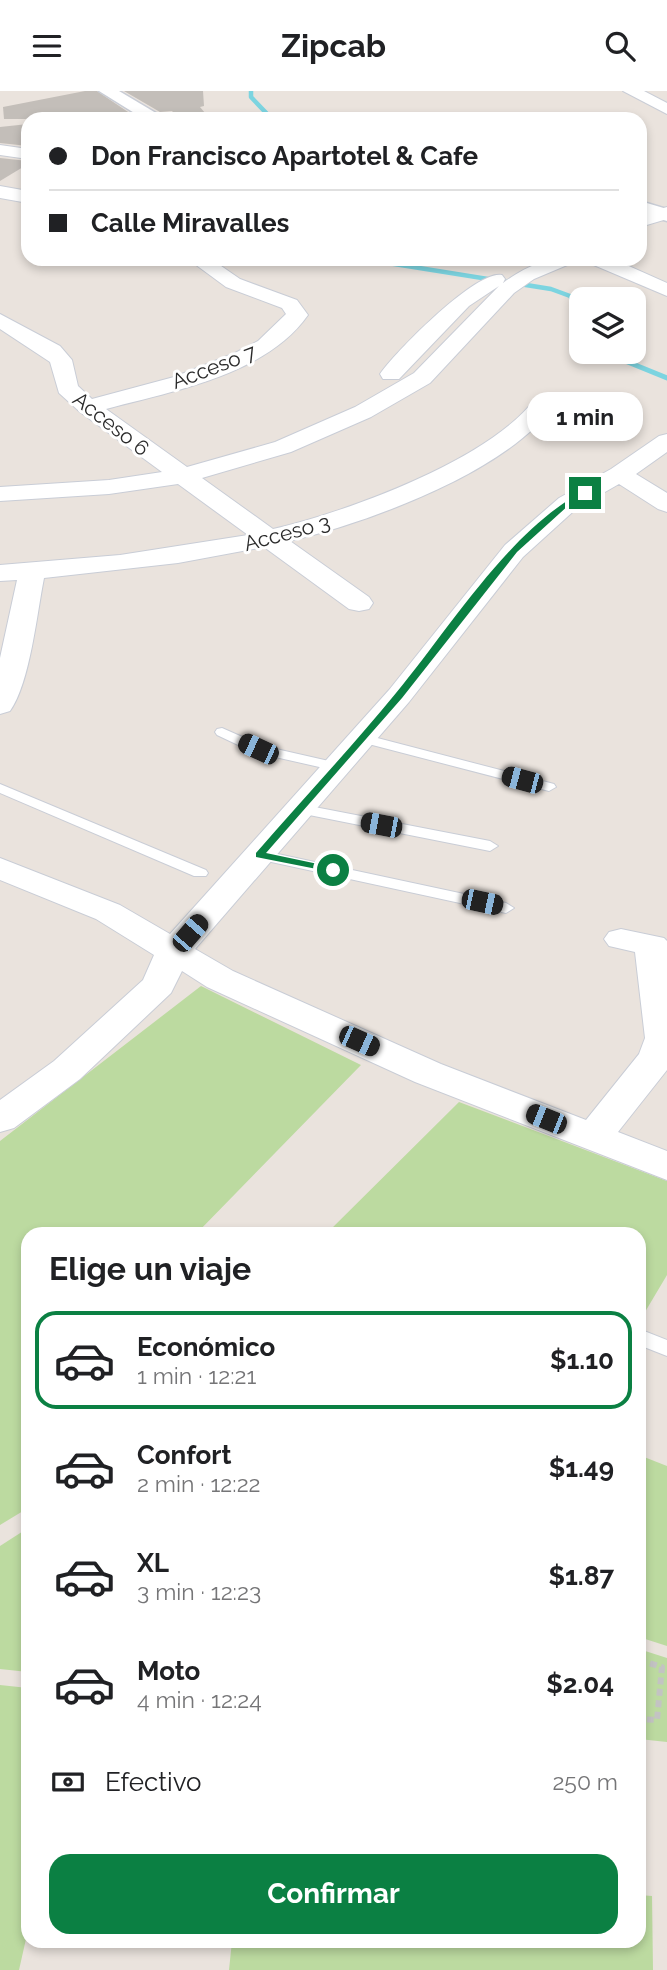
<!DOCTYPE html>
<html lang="es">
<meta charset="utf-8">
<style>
:root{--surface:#fff;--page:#f2f2f2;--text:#202124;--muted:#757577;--line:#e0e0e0;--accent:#0b8043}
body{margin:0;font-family:Raleway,sans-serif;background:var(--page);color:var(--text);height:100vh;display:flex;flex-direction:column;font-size:26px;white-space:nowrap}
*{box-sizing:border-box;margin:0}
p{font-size:23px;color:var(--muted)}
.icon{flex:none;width:38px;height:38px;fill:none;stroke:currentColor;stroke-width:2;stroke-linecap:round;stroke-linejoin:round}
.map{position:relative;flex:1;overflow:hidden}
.panel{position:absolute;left:21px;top:1136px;width:625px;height:721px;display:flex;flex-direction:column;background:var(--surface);border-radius:21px;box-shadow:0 4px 10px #0003}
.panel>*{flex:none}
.banner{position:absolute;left:21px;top:21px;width:626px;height:154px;border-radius:21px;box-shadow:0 4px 10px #0003;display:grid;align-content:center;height:154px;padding:0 28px;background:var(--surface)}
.tools{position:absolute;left:569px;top:196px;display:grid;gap:14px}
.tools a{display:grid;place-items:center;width:77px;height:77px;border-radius:14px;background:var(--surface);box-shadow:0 4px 10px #0003;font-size:35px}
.end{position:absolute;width:32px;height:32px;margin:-16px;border:9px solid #0b8043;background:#fff;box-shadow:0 0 0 4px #fff}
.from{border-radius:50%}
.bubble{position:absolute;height:49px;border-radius:21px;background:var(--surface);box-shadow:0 4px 10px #0003;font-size:23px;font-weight:700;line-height:49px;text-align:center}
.car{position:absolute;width:21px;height:42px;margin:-21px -10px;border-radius:9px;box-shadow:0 0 5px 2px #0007;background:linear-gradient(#222 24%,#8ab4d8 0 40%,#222 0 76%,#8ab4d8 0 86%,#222 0)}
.banner b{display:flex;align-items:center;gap:24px;height:66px;font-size:26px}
.banner b+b{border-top:2px solid var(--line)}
.banner i{width:18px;height:18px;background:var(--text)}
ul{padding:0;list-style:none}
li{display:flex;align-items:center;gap:21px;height:98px;margin:0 14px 10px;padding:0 14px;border:4px solid transparent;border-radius:21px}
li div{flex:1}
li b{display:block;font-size:26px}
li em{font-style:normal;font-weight:700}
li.current{border-color:var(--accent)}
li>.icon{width:63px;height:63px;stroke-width:1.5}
h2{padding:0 28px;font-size:32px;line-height:84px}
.pay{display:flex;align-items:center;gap:18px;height:77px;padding:0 28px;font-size:26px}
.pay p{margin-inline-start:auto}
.cta{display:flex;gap:14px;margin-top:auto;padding:14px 28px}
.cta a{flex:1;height:80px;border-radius:21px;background:var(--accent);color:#fff;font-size:28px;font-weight:700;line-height:80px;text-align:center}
header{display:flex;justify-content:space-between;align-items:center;height:91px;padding:0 28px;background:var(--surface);font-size:32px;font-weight:700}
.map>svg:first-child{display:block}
</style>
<header><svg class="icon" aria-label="menu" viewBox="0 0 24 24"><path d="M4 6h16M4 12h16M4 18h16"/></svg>Zipcab<svg class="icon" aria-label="search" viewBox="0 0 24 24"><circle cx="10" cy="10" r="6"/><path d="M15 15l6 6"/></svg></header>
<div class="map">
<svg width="667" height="1879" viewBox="0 0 667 1879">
<rect width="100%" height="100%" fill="#eae3dd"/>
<g fill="#bcdaa0">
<path d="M201 895 361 974 196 1143H28V1417L0 1434V1050Z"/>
<path d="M459 1011 667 1090V1184L645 1221 639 1219V1143H326Z"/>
<path d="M639 1364 667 1375V1555L639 1546Z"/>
<path d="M28 1437V1581L0 1578V1455Z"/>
<path d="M639 1558 667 1567V1651L639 1648Z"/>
<path d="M0 1594 28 1597V1839L19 1879H0Z"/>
<path d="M639 1804 652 1805 653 1879H229L232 1850H639Z"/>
</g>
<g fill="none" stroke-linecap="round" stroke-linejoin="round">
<g stroke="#7cd4e0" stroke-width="4.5">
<path d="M251 0V6L272 28"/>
<path d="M363 168 551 198 570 205 577 214"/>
</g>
<g stroke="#7cd4e0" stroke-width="5">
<path d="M576 212 581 218"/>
<path d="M611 261 613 265 667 287"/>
</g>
</g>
<g fill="#c3beb9">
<path d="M85 0H97L134 25 108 28H4L3 16Z"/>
<path d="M124 0H203L204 15 200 16 210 28H179L172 20 160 21Z"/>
<path d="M28 33V55L0 52V36Z"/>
<path d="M0 67 28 70V73L0 90Z"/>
</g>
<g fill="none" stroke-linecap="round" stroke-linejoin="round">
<g stroke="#c9cdd6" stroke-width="2">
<g id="service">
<path d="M222 637 263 655 342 673 344 676 337 680 253 661 217 644 215 641 217 638Z"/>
<path d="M362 643 554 693 556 696 549 700 357 650 355 647 357 644Z"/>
<path d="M0 693 206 779 208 782 206 785H194L0 702Z"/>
<path d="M299 713 490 750 498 755 490 760 294 721 291 718Z"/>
<path d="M259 759 506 812 514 817 506 822 253 767 251 764 253 761Z"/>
<path d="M639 1238 667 1249V1265L639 1254Z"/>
</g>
</g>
<g stroke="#c9cdd6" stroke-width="2">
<g id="minor">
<path d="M623 0H644L667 12V23Z"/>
<path d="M0 54 28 58V68L0 64Z"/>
<path d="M0 95 28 100V112L0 107Z"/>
<path d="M667 116V128L640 136V124Z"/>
<path d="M188 168H211L240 188 297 209 308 224C266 284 173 300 106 318L187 376 275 351 355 316 414 282 499 195 469 215 399 288H383L380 283C395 261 477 178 502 184L505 188 503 192C528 174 544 168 575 168L572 172 534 188 514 202 430 292 371 326 291 361 202 387 273 438C347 421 489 369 535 308H551L555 313C508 381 369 431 290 450L369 506 373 512 369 518 359 520 349 518 264 456 178 472 44 487C37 522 30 592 10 620L0 623V567L17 489 0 490V474L120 464 248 444 178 393 109 403 0 410V396L109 389 162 381 80 321 59 302 50 271 0 238V223L60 255 72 269 78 295 92 308 174 286 235 262 258 250 286 223 282 217 226 196Z"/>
<path d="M586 168H613L667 192V205L589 172Z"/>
<path d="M667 343V361L636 383 667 402V421L658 418 619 393 577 417 523 466 409 611 195 858 233 880 441 973 586 1029 639 963 645 947 635 861 609 855 604 848 609 841 621 838 664 847 667 850V979L618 1041 667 1060V1089L415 991 207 896 182 880 171 902 80 988 14 1037 0 1041V1009L54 970 143 889 154 864 96 828 0 789V767L120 814 170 843 389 599 505 454 559 407 611 378 659 345Z"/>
</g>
</g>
<g stroke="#c9cdd6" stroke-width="3">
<g id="tertiary">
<path d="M99 0H119L166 28H144Z"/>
<path d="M640 110 667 118V130L640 122Z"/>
</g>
</g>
<path stroke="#c3c3c3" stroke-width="6" stroke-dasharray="7 4.5" stroke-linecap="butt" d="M639 1569 662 1576 657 1629 639 1628"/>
<use href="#service" fill="#fff" fill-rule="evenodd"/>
<use href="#minor" fill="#fff" fill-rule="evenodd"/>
<use href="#tertiary" fill="#fff" fill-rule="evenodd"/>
</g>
<path fill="#0b8043" d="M582 401 589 402 570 413 517 461 402 607 266 762 337 777V782L256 766V762C302 709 351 657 396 602 450 537 508 441 582 401Z"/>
<g text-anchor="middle" stroke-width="6" stroke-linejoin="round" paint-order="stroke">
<g font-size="21" fill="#2a2a2a" stroke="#fff">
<text transform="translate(214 276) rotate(-21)" y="7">Acceso 7</text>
<text transform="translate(111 333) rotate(38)" y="7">Acceso 6</text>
<text transform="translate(287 442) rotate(-15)" y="7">Acceso 3</text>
</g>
</g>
</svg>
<div class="tools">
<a><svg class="icon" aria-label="layers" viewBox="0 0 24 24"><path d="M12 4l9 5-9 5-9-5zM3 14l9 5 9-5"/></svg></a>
</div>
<i class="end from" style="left:333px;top:779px"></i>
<i class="end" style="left:585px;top:402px"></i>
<div class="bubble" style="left:527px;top:301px;width:116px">1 min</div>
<i class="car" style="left:258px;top:658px;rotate:295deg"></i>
<i class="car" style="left:522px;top:689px;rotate:285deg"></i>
<i class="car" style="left:381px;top:734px;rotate:281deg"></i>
<i class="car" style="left:482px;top:811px;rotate:102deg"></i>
<i class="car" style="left:190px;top:842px;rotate:41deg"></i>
<i class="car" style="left:359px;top:950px;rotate:114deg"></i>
<i class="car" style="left:546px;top:1028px;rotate:292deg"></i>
<div class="banner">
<b><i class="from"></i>Don Francisco Apartotel &amp; Cafe</b>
<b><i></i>Calle Miravalles</b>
</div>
<section class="panel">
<h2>Elige un viaje</h2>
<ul>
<li class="current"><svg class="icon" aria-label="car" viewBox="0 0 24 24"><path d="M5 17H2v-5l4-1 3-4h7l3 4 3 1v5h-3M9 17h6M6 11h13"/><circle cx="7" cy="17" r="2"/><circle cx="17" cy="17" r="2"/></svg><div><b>Económico</b><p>1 min · 12:21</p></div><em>$1.10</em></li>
<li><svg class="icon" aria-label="car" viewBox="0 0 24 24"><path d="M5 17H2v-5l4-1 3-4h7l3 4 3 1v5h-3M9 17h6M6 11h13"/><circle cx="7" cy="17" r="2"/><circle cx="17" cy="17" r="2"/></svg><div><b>Confort</b><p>2 min · 12:22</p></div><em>$1.49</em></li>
<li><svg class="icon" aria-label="car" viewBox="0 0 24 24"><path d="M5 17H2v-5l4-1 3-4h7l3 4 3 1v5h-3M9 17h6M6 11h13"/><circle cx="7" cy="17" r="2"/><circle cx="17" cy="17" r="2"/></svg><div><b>XL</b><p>3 min · 12:23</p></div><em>$1.87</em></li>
<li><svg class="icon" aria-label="car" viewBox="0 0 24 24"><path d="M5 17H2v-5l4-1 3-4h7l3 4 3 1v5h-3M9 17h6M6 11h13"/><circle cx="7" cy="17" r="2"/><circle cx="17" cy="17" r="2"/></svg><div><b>Moto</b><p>4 min · 12:24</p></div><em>$2.04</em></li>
</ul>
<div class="pay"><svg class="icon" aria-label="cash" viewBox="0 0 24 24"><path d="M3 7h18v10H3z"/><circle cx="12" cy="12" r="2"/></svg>Efectivo<p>250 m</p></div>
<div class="cta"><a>Confirmar</a></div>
</section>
</div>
